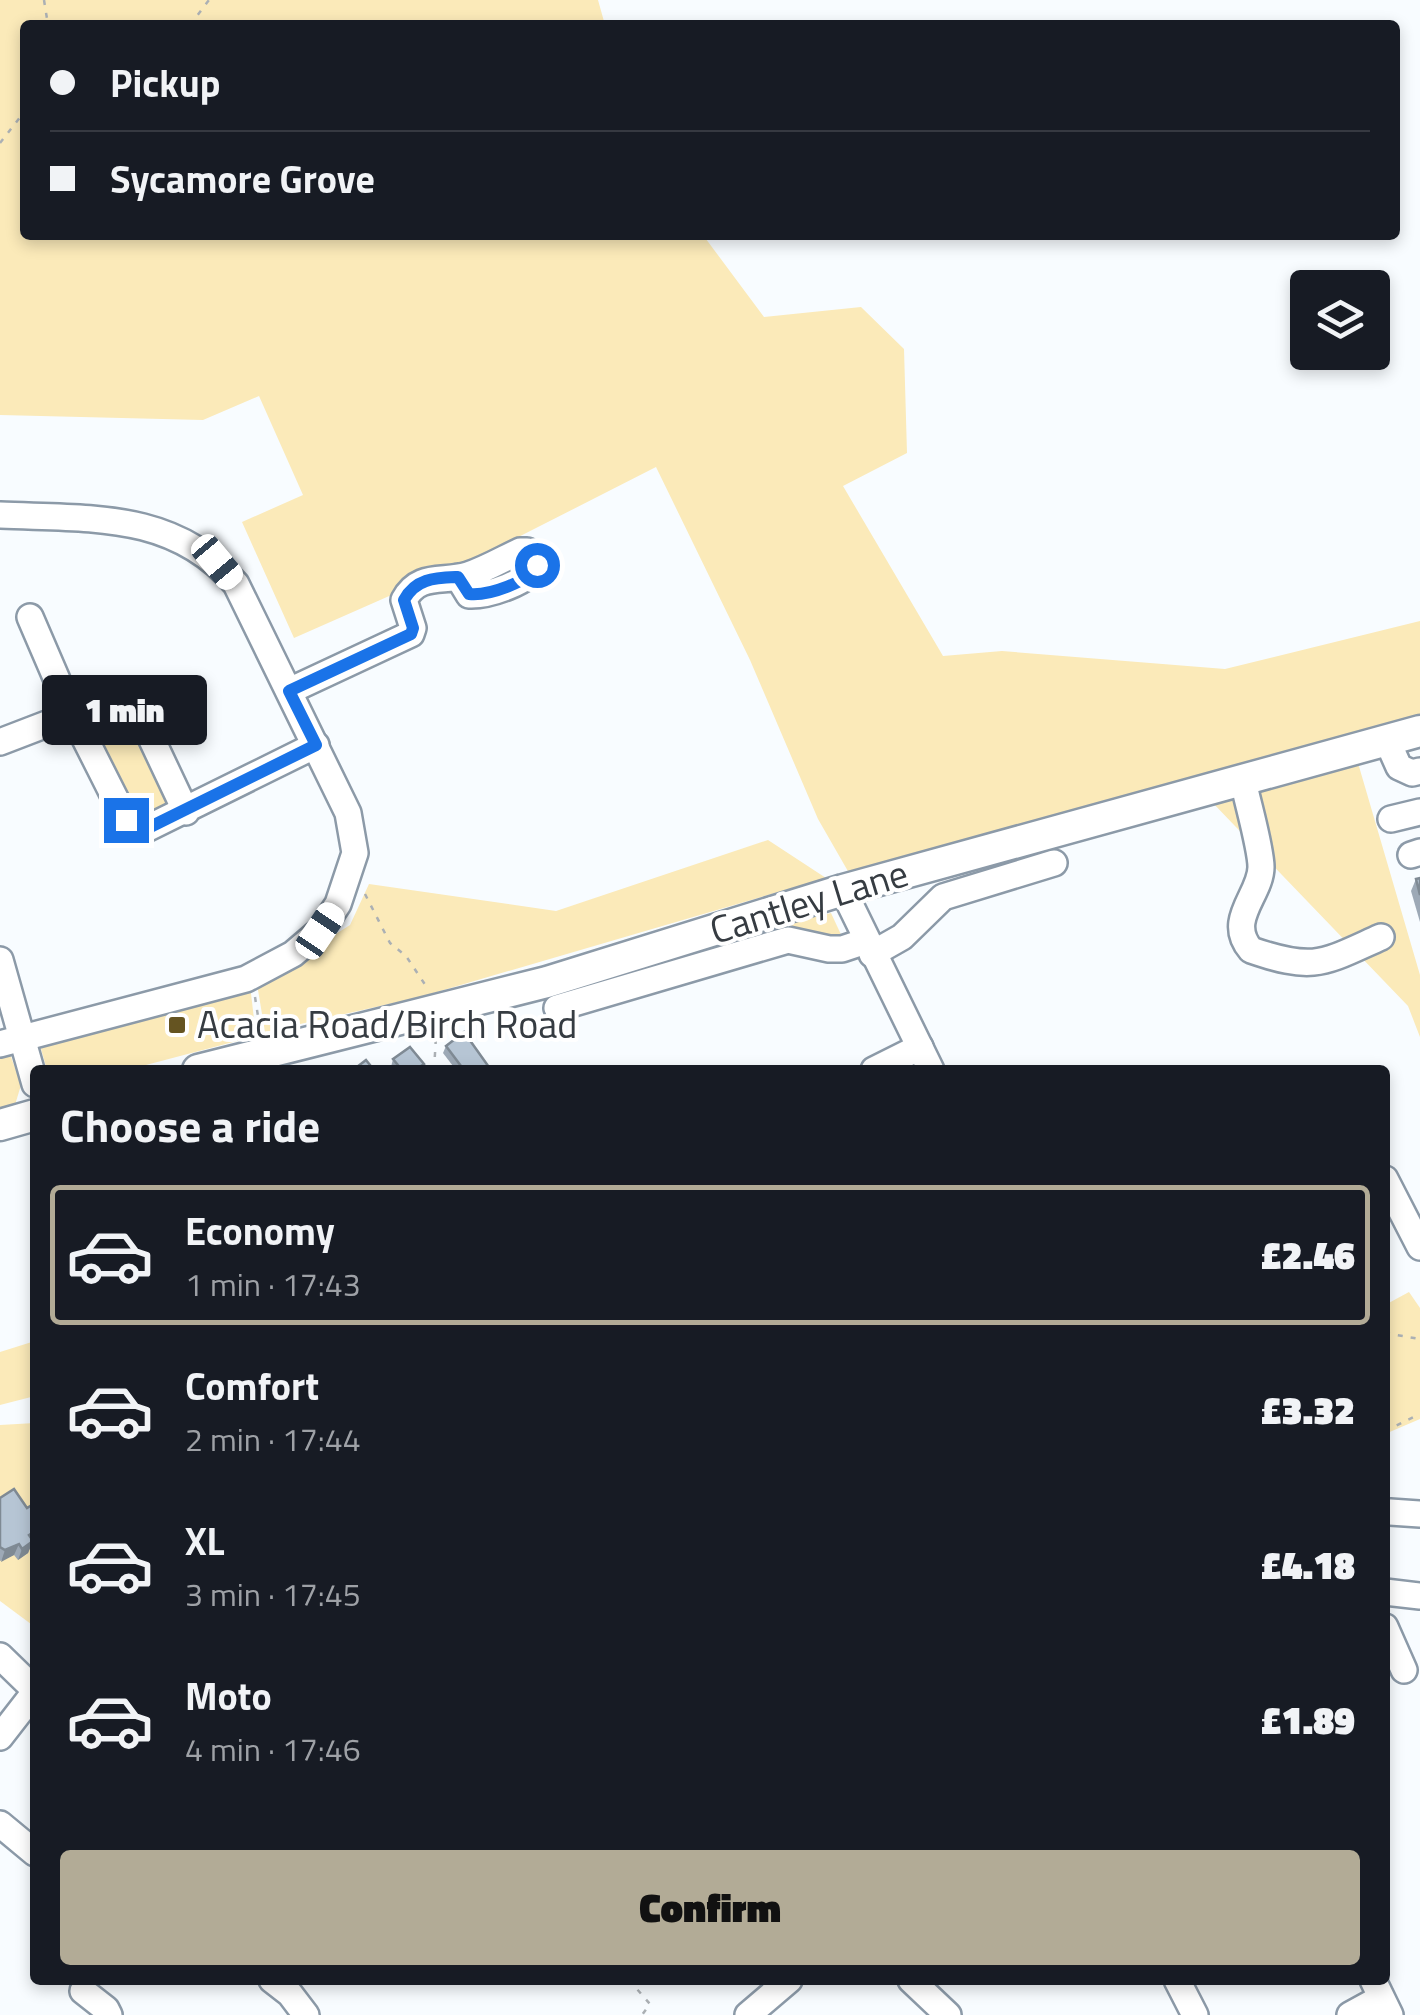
<!DOCTYPE html>
<meta charset="utf-8">
<style>
:root{--surface:#171b24;--page:#242831;--text:#f1f3f6;--muted:#9ea1a6;--line:#363941;--accent:#b2ab96}
body{margin:0;font-family:"Titillium Web",sans-serif;background:var(--page);color:var(--text);height:100vh;display:flex;flex-direction:column;font-size:38px;white-space:nowrap}
*{box-sizing:border-box;margin:0}
p{font-size:32px;color:var(--muted)}
.icon{flex:none;width:55px;height:55px;fill:none;stroke:currentColor;stroke-width:2;stroke-linecap:round;stroke-linejoin:round}
.map{position:relative;flex:1;overflow:hidden}
.details{position:absolute;left:30px;top:1065px;width:1360px;height:920px;display:flex;flex-direction:column;background:var(--surface);border-radius:10px;box-shadow:0 5px 15px #0003}
.details>*{flex:none}
.top-card{position:absolute;left:20px;top:20px;width:1380px;height:220px;border-radius:10px;box-shadow:0 5px 15px #0003;display:grid;align-content:center;height:220px;padding:0 30px;background:var(--surface)}
.tools{position:absolute;left:1290px;top:270px;display:grid;gap:20px}
.tools a{display:grid;place-items:center;width:100px;height:100px;border-radius:10px;background:var(--surface);box-shadow:0 5px 15px #0003;font-size:50px}
.end{position:absolute;width:45px;height:45px;margin:-22px;border:12px solid #1a73e8;background:#fff;box-shadow:0 0 0 5px #fff}
.from{border-radius:50%}
.bubble{position:absolute;height:70px;border-radius:10px;background:var(--surface);box-shadow:0 5px 15px #0003;font-size:32px;font-weight:800;line-height:70px;text-align:center}
.car{position:absolute;width:30px;height:60px;margin:-30px -15px;border-radius:12px;box-shadow:0 0 8px 2px #0007;background:linear-gradient(#fff 24%,#345 0 40%,#fff 0 76%,#345 0 86%,#fff 0)}
.top-card b{display:flex;align-items:center;gap:35px;height:95px;font-size:38px}
.top-card b+b{border-top:2px solid var(--line)}
.top-card i{width:25px;height:25px;background:var(--text)}
ul{padding:0;list-style:none}
li{display:flex;align-items:center;gap:30px;height:140px;margin:0 20px 15px;padding:0 10px;border:5px solid transparent;border-radius:10px}
li div{flex:1}
li b{display:block;font-size:38px}
li em{font-style:normal;font-weight:800}
li.current{border-color:var(--accent)}
li>.icon{width:90px;height:90px;stroke-width:1.5}
h2{padding:0 30px;font-size:45px;line-height:120px}
.button{display:flex;gap:20px;margin-top:auto;padding:20px 30px}
.button a{flex:1;height:115px;border-radius:10px;background:var(--accent);color:#111;font-size:40px;font-weight:800;line-height:115px;text-align:center}
.map>svg:first-child{display:block}
</style>
<div class="map">
<svg width="1420" height="2015" viewBox="0 0 1420 2015">
<rect width="100%" height="100%" fill="#f8fcff"/>
<g fill="#fbeab9">
<path d="M0 0H598L605 25H25V235H703L764 317 861 307 904 349 907 453 843 486 943 656 1002 651 1225 669 1420 621V734L849 873 818 819 750 660 656 467 489 552 294 638 242 522 303 495 259 396 203 420 0 415Z"/>
<path d="M122 706 171 805 146 820 137 818 90 722 95 714Z"/>
<path d="M1358 763 1420 975V1037L1408 1006 1210 800Z"/>
<path d="M768 840 826 878 420 997 265 1032 257 984 350 925 369 884 556 911Z"/>
<path d="M831 913 844 941 695 955 730 937Z"/>
<path d="M250 985 256 1036 127 1070H47L41 1049 50 1039Z"/>
<path d="M10 1054 21 1085 15 1105 0 1110V1056Z"/>
<path d="M1409 1292 1420 1308V1419L1385 1434V1305Z"/>
<path d="M35 1341V1396L0 1405V1352Z"/>
<path d="M35 1423V1627L0 1601V1425Z"/>
</g>
<g fill="none" stroke-linecap="round" stroke-linejoin="round">
<g stroke="#8c9aa8" stroke-width="30">
<g id="minor">
<path d="M0 515C88 519 174 511 236 584L348 813 355 853 338 904 320 931 293 954 246 979 0 1044"/>
<path d="M30 617 67 703 126 820 135 827 146 829 316 745"/>
<path d="M289 691 411 634 413 628 404 600C419 572 443 583 468 575 486 569 503 559 520 551H527L537 565C530 582 488 596 469 595L458 577"/>
<path d="M1387 740 1399 767 1412 773 1420 771"/>
<path d="M0 742 112 699 123 698 136 706 186 812"/>
<path d="M1243 780C1247 801 1261 848 1261 867 1261 895 1225 920 1251 950 1315 972 1323 963 1381 937"/>
<path d="M1391 819 1420 812"/>
<path d="M1411 855 1420 852"/>
<path d="M843 890 931 1070"/>
<path d="M872 954 902 937 943 897 1054 863"/>
<path d="M0 960 35 1084"/>
<path d="M557 1008 788 940 829 949H842L866 941"/>
<path d="M874 1070 920 1047"/>
<path d="M1385 1179 1420 1247"/>
<path d="M1390 1512 1420 1514"/>
<path d="M1385 1592 1420 1596"/>
<path d="M1385 1627 1404 1670"/>
<path d="M0 1656 35 1690"/>
<path d="M0 1737 35 1692"/>
<path d="M0 1824 35 1853"/>
<path d="M272 1980 290 1994 306 2015"/>
<path d="M911 1980 948 2015"/>
<path d="M1177 1980 1195 2015"/>
<path d="M1373 1980 1390 2015"/>
<path d="M83 1991 106 2009 109 2015"/>
<path d="M748 2015 789 1980"/>
<path d="M1350 2015 1381 1998"/>
</g>
</g>
<g stroke="#8c9aa8" stroke-width="35">
<g id="major">
<path d="M198 1070 547 982 843 890 1420 731"/>
<path d="M0 1125 35 1115"/>
</g>
</g>
<g stroke="#abb0b4" stroke-width="2.5" stroke-dasharray="5 8" stroke-linecap="butt">
<path d="M44 0 48 25"/>
<path d="M190 25 209 0"/>
<path d="M0 143 25 111"/>
<path d="M365 894 390 943 406 956 426 986"/>
<path d="M255 997 260 1029"/>
<path d="M434 1070 436 1037"/>
<path d="M1385 1333 1420 1339"/>
<path d="M1385 1431 1420 1414"/>
<path d="M629 1980 650 2004 642 2015"/>
</g>
<use href="#minor" stroke="#fff" stroke-width="25"/>
<use href="#major" stroke="#fff" stroke-width="30"/>
</g>
<g fill="#9da9b6">
<path d="M1420 878V922L1411 891 1416 879Z"/>
<path d="M446 1046 491 1070H456L443 1053Z"/>
<path d="M393 1059 422 1070H393L391 1067Z"/>
<path d="M0 1498 27 1508 33 1541 28 1553 18 1560 14 1555 0 1561Z"/>
</g>
<g fill="#7f8a94">
<path d="M33 1541 28 1553 18 1560 22 1549Z"/>
<path d="M19 1544 14 1555 1 1562 5 1550Z"/>
</g>
<g fill="#b6c5d4" stroke="#7f8a94" stroke-width="2.5">
<path d="M1420 878V895L1416 879Z"/>
<path d="M464 1032 491 1070H464L446 1046Z"/>
<path d="M410 1047 424 1064 415 1070H402L393 1059Z"/>
<path d="M366 1060 374 1070H353Z"/>
<path d="M14 1489 27 1508 35 1503V1531L29 1535 33 1541 22 1549 19 1544 5 1550 0 1547V1498Z"/>
</g>
<g fill="none" stroke-linecap="round" stroke-linejoin="round">
<path stroke="#1a73e8" stroke-width="12" d="M126 820 135 827 146 829 316 745 289 691 411 634 413 628 404 600C416 578 435 578 458 577L469 594C488 596 530 582 537 565"/>
</g>
<rect fill="#655421" stroke="#fff" stroke-width="4" x="167" y="1015" width="20" height="20" rx="5"/>
<g text-anchor="middle" stroke-width="8" stroke-linejoin="round" paint-order="stroke">
<g font-size="38" fill="#363c42" stroke="#fff">
<text transform="translate(809 902) rotate(-17)" y="13">Cantley Lane</text>
</g>
<g font-size="38" fill="#363c42" stroke="#fff" text-anchor="start">
<text x="197" y="1038">Acacia Road/Birch Road</text>
</g>
</g>
</svg>
<div class="tools">
<a><svg class="icon" aria-label="layers" viewBox="0 0 24 24"><path d="M12 4l9 5-9 5-9-5zM3 14l9 5 9-5"/></svg></a>
</div>
<i class="end from" style="left:537px;top:565px"></i>
<i class="end" style="left:126px;top:820px"></i>
<div class="bubble" style="left:42px;top:675px;width:165px">1 min</div>
<i class="car" style="left:217px;top:562px;rotate:140deg"></i>
<i class="car" style="left:320px;top:931px;rotate:34deg"></i>
<div class="top-card">
<b><i class="from"></i>Pickup</b>
<b><i></i>Sycamore Grove</b>
</div>
<section class="details">
<h2>Choose a ride</h2>
<ul>
<li class="current"><svg class="icon" aria-label="car" viewBox="0 0 24 24"><path d="M5 17H2v-5l4-1 3-4h7l3 4 3 1v5h-3M9 17h6M6 11h13"/><circle cx="7" cy="17" r="2"/><circle cx="17" cy="17" r="2"/></svg><div><b>Economy</b><p>1 min · 17:43</p></div><em>£2.46</em></li>
<li><svg class="icon" aria-label="car" viewBox="0 0 24 24"><path d="M5 17H2v-5l4-1 3-4h7l3 4 3 1v5h-3M9 17h6M6 11h13"/><circle cx="7" cy="17" r="2"/><circle cx="17" cy="17" r="2"/></svg><div><b>Comfort</b><p>2 min · 17:44</p></div><em>£3.32</em></li>
<li><svg class="icon" aria-label="car" viewBox="0 0 24 24"><path d="M5 17H2v-5l4-1 3-4h7l3 4 3 1v5h-3M9 17h6M6 11h13"/><circle cx="7" cy="17" r="2"/><circle cx="17" cy="17" r="2"/></svg><div><b>XL</b><p>3 min · 17:45</p></div><em>£4.18</em></li>
<li><svg class="icon" aria-label="car" viewBox="0 0 24 24"><path d="M5 17H2v-5l4-1 3-4h7l3 4 3 1v5h-3M9 17h6M6 11h13"/><circle cx="7" cy="17" r="2"/><circle cx="17" cy="17" r="2"/></svg><div><b>Moto</b><p>4 min · 17:46</p></div><em>£1.89</em></li>
</ul>
<div class="button"><a>Confirm</a></div>
</section>
</div>
